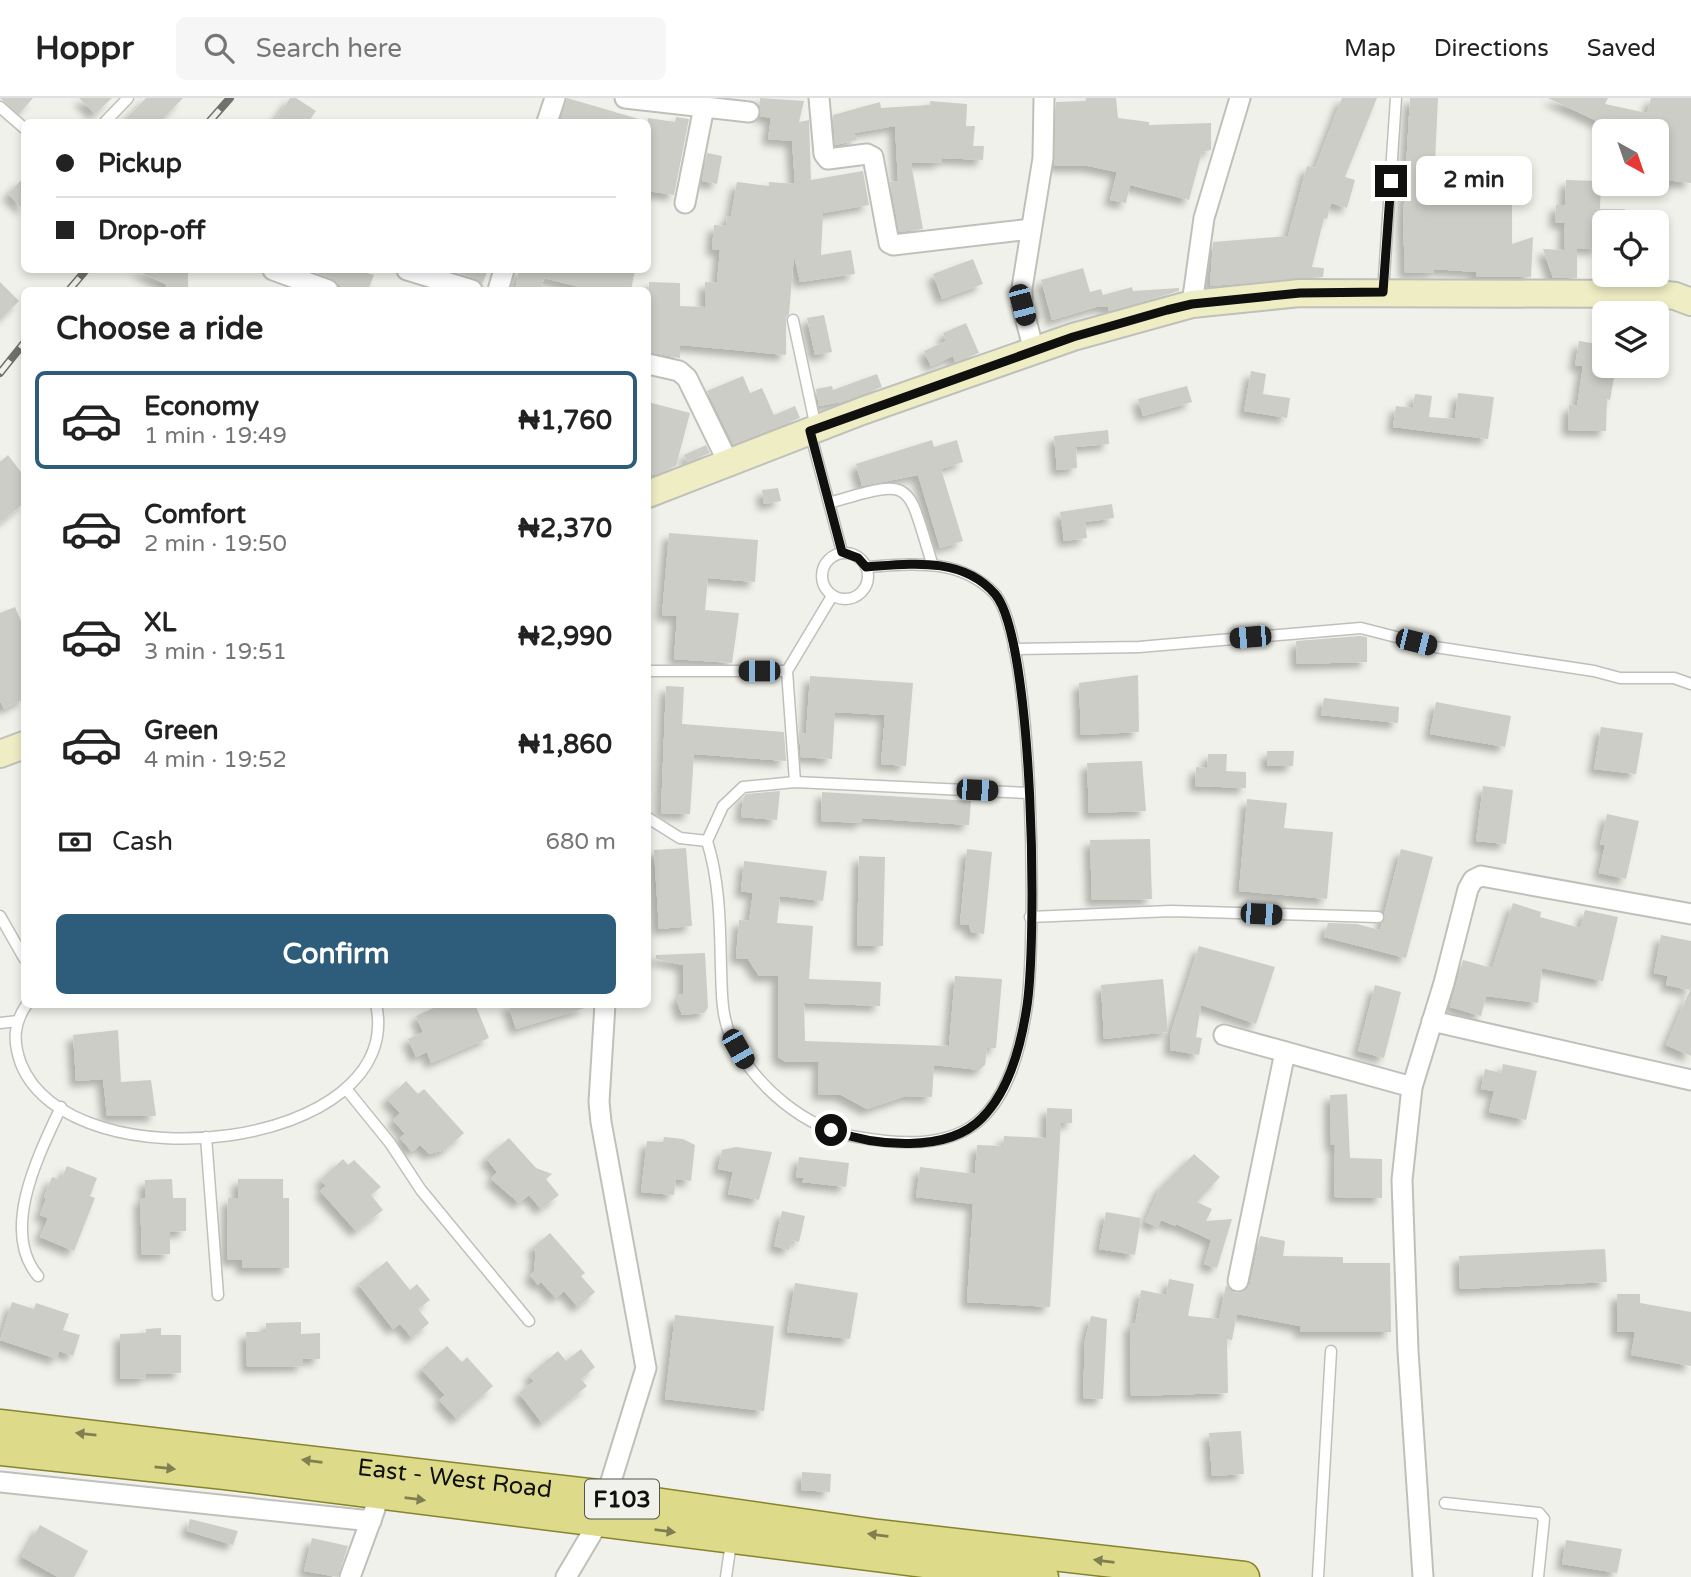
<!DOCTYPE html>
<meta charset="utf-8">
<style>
:root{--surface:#fff;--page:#f6f6f6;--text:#222;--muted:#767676;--line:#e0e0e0;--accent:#2d5d7b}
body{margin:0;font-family:"Varela Round",sans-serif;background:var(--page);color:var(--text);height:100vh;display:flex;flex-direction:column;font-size:26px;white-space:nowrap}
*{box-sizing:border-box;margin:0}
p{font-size:23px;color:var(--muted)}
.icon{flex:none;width:38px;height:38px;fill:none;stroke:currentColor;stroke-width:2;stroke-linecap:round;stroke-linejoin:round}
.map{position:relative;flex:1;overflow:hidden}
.details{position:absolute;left:21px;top:189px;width:630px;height:721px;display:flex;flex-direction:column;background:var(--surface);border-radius:10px;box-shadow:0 4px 10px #0003}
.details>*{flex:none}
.banner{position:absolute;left:21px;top:21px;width:630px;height:154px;border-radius:10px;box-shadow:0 4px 10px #0003;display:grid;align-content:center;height:154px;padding:0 35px;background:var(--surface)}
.needle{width:46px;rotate:140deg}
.buttons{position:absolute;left:1592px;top:21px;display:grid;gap:14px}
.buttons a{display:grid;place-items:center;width:77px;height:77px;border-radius:10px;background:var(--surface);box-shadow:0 4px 10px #0003;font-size:35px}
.end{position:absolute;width:32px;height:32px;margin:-16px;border:9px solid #10100e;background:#fff;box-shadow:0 0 0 4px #fff}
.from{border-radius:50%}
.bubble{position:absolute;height:49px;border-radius:10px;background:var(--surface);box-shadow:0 4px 10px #0003;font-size:23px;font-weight:800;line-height:49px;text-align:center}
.car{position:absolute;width:21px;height:42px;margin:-21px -10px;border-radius:9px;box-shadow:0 0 5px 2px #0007;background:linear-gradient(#222 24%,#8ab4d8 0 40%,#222 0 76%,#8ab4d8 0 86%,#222 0)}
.banner b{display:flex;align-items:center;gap:24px;height:66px;font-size:26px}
.banner b+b{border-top:2px solid var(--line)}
.banner i{width:18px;height:18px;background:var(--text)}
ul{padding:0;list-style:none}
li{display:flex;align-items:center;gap:21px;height:98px;margin:0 14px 10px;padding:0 21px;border:4px solid transparent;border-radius:10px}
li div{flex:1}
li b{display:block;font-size:26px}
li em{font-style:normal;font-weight:800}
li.on{border-color:var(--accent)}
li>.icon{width:63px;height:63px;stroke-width:1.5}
h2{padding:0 35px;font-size:32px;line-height:84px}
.pay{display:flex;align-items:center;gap:18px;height:77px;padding:0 35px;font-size:26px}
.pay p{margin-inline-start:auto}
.button{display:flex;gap:14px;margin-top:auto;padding:14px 35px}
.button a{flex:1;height:80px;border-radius:10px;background:var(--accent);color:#fff;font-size:28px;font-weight:800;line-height:80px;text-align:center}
header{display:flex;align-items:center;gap:42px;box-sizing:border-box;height:98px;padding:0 35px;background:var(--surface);border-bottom:2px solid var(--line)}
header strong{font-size:33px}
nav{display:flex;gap:38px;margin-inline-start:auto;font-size:24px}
.search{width:490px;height:63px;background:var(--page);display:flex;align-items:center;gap:18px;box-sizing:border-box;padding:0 24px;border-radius:10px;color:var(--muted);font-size:26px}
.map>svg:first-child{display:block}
</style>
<header>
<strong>Hoppr</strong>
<div class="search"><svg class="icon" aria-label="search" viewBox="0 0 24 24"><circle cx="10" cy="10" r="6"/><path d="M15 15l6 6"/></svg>Search here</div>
<nav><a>Map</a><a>Directions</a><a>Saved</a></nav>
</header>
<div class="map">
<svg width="1691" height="1479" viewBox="0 0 1691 1479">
<defs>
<filter id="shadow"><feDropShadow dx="-6" dy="6" stdDeviation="3.5" flood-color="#0004"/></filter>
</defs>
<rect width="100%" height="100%" fill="#f1f1eb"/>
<g fill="#cdcdc7" filter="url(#shadow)">
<path d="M0 0H33L19 16Z"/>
<path d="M79 0H112L95 16Z"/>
<path d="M146 0H183L160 24H123Z"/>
<path d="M290 0H296L316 13 308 24H274Z"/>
<path d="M567 0 639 21V24H560Z"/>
<path d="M760 0 804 3 799 24 809 22 811 82 863 73 869 107 823 115 821 157 851 152 855 176 800 184 794 157 789 216 786 220V257L680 247V260L648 254 649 184 680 185V208L705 209V184L717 185 720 152 712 151 714 127 726 128 727 118H731L737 84 769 88V84L795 86 792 43 768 41 771 20 760 18Z"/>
<path d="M1086 0H1116L1118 20 1149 24V27L1211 25V52L1202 54 1189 102 1130 87 1126 105 1110 102 1117 74 1088 68H1054L1056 4 1086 3Z"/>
<path d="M1342 0H1377L1345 79 1355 82 1347 110 1331 105 1327 121 1324 120 1312 169 1324 170 1323 179 1210 188 1213 144 1288 138 1307 68 1315 70Z"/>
<path d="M1410 0H1438L1433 106 1512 107V146L1533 139 1531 179H1476V174L1434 171V174L1405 175 1403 123Z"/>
<path d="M1548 0H1608L1605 6 1647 15 1651 0H1691V85L1657 81V33H1640L1601 25Z"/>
<path d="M930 3 967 6 966 28H975L973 48H984L983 62 942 60V64L911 65 923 131 899 134 890 84 898 83 895 28 854 35 857 42 835 47 833 17 880 4 881 10 930 7Z"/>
<path d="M676 19 689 21 674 97 648 93V20L675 24Z"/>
<path d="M707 55 722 58 717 86 702 83Z"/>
<path d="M24 79V112L8 96Z"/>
<path d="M1566 82 1601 83 1600 111H1625V124H1599L1598 151 1577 150V180H1553L1543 151 1564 152 1565 125 1555 124 1556 107H1565Z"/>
<path d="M973 161 983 186 942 201 933 176Z"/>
<path d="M1083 170 1090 194 1101 191 1103 197 1132 189 1133 193 1179 190V193L1109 213 1108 209H1096L1052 222 1041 182Z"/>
<path d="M136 172H188V192H164L167 187Z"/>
<path d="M307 172H356L374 177 368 192H344L333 181Z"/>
<path d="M447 172H488L482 186 476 180Z"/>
<path d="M519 172H635L631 192H591L544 180 541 192H515Z"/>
<path d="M0 184 19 203 0 222Z"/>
<path d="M824 217 832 254 815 257 807 220Z"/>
<path d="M966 225 979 255 955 264 953 258 931 268 924 253 946 243 943 235Z"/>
<path d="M1579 243 1605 247V268H1616L1610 302 1607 301 1606 333 1568 332 1569 307 1577 308 1583 268 1575 267Z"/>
<path d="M1251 273 1266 276 1263 296 1290 300 1287 320 1244 313Z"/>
<path d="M877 276 882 289 841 304 819 308 816 291 832 288 833 292Z"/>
<path d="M743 278 750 295 762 290 774 317 795 308 800 320 733 346 707 293Z"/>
<path d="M1187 288 1192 304 1143 318 1138 301Z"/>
<path d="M1458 295 1494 299 1488 341 1393 329 1396 308 1413 310 1415 296 1432 298 1429 319 1455 321Z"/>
<path d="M648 304 690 315 676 368 653 377 648 375Z"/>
<path d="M1108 332 1109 346 1076 349 1077 370 1057 372 1054 338Z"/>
<path d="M932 342 934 349 957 342 963 364 941 371 963 443 940 450 918 377 862 388 856 366Z"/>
<path d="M706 347 710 355 687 364 684 357Z"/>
<path d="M8 357 24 378V405L0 425V364Z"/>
<path d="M778 390 781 403 764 406 762 392Z"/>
<path d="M1112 406 1114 420 1085 424 1087 440 1064 443 1060 414Z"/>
<path d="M669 435 758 442 755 484 708 480 705 512 739 515 732 565 674 561 677 518 662 517Z"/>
<path d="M15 509 24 530V601L4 611 0 603V515Z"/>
<path d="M1360 538 1367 539V564L1297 566 1296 543Z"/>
<path d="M1138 577 1139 634 1081 637 1079 585Z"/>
<path d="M810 578 913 585 906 668 881 666 885 617 835 614 832 661 801 659 799 635 806 636Z"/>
<path d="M666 588 684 589 682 626 784 634 786 663 694 656 690 716 661 715Z"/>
<path d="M1324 600 1399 609 1398 625 1321 617Z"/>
<path d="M1436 604 1511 618 1505 649 1430 636Z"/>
<path d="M1601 629 1643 635 1636 676 1594 671Z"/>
<path d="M1267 653H1294L1293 668H1267Z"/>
<path d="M1208 656H1227L1226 673 1246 674V690L1195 688 1196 669 1207 670Z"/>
<path d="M1142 663 1146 713 1089 715 1087 665Z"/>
<path d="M1483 688 1513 692 1506 746 1476 743Z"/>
<path d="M780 693 777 722 741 719 743 700 746 696Z"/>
<path d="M822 694 971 703 969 727 862 720V725L821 723Z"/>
<path d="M1247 701 1287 705 1284 730 1333 734 1327 801 1239 793Z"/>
<path d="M1607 716 1639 723 1626 781 1599 775 1605 747 1600 746Z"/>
<path d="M1150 741 1152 801 1092 802 1090 742Z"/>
<path d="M686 750 692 828 659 831 654 752Z"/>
<path d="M967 751 992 754 984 836 971 834 969 827 960 826Z"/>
<path d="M1401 751 1433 759 1406 860 1324 839 1328 825 1357 826 1380 832Z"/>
<path d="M859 758 885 759 883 848H857Z"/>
<path d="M744 763 827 773 823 803 780 798 777 825 813 828 809 881 881 884 880 908 804 905 805 943 949 948 955 878 1002 881 996 950H987L985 967 979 972 934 967 932 999 906 998 867 1011 841 997 818 996 819 964H786L778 959V878H759L748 861 736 860 739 822 749 823 753 795 741 793Z"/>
<path d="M1513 805 1541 814 1540 819 1580 830 1585 812 1618 819 1603 883 1542 870 1538 905 1486 898 1481 918 1450 909 1463 862 1492 870Z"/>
<path d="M1661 837 1691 843V958L1666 947 1690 892 1666 887 1668 878 1654 875Z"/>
<path d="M1199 848 1275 869 1256 926 1201 907 1196 939 1202 940 1199 957 1170 952 1171 934Z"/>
<path d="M705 855 708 910 704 915 682 917 677 903 679 897 683 896V867L656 861V857Z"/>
<path d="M1163 881 1168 934 1104 941 1101 887Z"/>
<path d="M1375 887 1401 894 1384 960 1358 953Z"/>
<path d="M442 906H475L489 940 431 965 427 954 416 959 408 941 423 934 416 918Z"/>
<path d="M508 906H584L585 910 516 931Z"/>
<path d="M118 932 121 984 151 982 156 1018H107L103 981 76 983 73 937Z"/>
<path d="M1503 966 1537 973 1526 1022 1489 1014 1494 993 1481 991 1485 971 1501 975Z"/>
<path d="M406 983 418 996 424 991 464 1035 445 1052 429 1056 420 1047 412 1054 400 1040 405 1036 393 1022 400 1015 387 1001Z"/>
<path d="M1347 996 1350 1060 1382 1061V1100L1334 1099 1335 1047H1331L1330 997Z"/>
<path d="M1047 1010 1072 1011V1025H1061L1050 1209 967 1204 973 1106 916 1099 920 1069 975 1076 977 1047 1003 1048 1004 1038 1046 1040Z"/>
<path d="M664 1039 683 1041 695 1047 691 1083 676 1081 674 1097 641 1094 647 1043 663 1044Z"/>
<path d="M509 1040 536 1070 552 1076 546 1081 559 1097 541 1111 529 1097 519 1105 491 1081 497 1074 486 1060Z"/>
<path d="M736 1049 772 1054 759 1102 728 1096 733 1074 718 1071 722 1052Z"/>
<path d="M1194 1056 1220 1079 1197 1104 1212 1111 1206 1123 1232 1121 1217 1170 1204 1166 1211 1142 1176 1126 1175 1128 1161 1122 1158 1129 1145 1124 1160 1090Z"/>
<path d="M799 1059 849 1065 846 1089 802 1084 804 1080 796 1079Z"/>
<path d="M343 1061 348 1067 354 1062 381 1089 371 1097 383 1112 356 1133 320 1093 326 1088 320 1082Z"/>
<path d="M67 1068 97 1080 90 1098 95 1100 74 1153 40 1139 48 1120 40 1117 46 1100 44 1099 52 1079 61 1082Z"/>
<path d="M172 1081 173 1100H186V1133L170 1134V1156L142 1157 140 1100H145V1082Z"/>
<path d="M238 1081H283V1100H289V1170H242V1162H227L228 1100H238Z"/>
<path d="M782 1113 805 1118 799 1144 792 1142 789 1152 774 1148Z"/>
<path d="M1106 1114 1141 1120 1135 1157 1099 1151Z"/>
<path d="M550 1135 585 1175 581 1178 595 1194 578 1209 564 1193 556 1200 541 1184 538 1187 530 1177 534 1173 536 1153 532 1150Z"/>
<path d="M1260 1138 1285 1143 1283 1158 1343 1159V1165H1390L1391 1234H1300V1228L1237 1216 1232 1242 1227 1241 1228 1295 1131 1298 1130 1225 1135 1226 1141 1192 1166 1197 1169 1181 1194 1186 1188 1218 1219 1221 1226 1187 1236 1195 1242 1194 1250 1186Z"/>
<path d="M1605 1151 1607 1184 1460 1191 1459 1158Z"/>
<path d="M387 1163 410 1192 417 1186 430 1202 418 1211 429 1225 412 1240 400 1226 393 1231 358 1186Z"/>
<path d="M795 1185 858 1195 850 1241 787 1234Z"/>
<path d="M1617 1196H1640V1205L1691 1214V1268L1631 1257 1635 1234H1617Z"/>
<path d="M12 1204 34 1211 36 1205 69 1216 63 1232 80 1237 73 1258 59 1253 57 1261 0 1242Z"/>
<path d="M675 1217 774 1228 764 1313 665 1301Z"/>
<path d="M1091 1218 1107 1221 1103 1301 1083 1300 1085 1242Z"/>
<path d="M301 1224V1236L320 1235V1261H303V1268L247 1269 246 1234H266V1225Z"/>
<path d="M161 1230V1237H181V1275L146 1276V1280L120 1281V1236L146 1235V1231Z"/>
<path d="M447 1248 462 1264 467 1259 493 1288 457 1321 439 1302 445 1297 421 1271Z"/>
<path d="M581 1251 595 1269 581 1281 587 1288 542 1325 519 1295 534 1283 529 1277 558 1253 566 1263Z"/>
<path d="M1241 1333 1244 1376 1212 1378 1209 1335Z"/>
<path d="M802 1374 831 1376 830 1394 801 1392Z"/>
<path d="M190 1421 238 1433 233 1447 187 1433Z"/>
<path d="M40 1427 88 1453 74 1479H58L22 1459Z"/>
<path d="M312 1440 348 1448 338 1479 304 1473Z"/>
<path d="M1566 1442 1622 1451 1617 1475 1562 1466Z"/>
</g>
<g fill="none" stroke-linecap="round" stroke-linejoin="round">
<g stroke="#c0c0bb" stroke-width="13">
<g id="lane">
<path d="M0 9 24 30"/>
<path d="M105 24 128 0"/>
<path d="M1383 194 1396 0"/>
<path d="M793 222 816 330"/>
<path d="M810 334 842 454"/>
<path d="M829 405C916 379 906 383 932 465"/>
<circle cx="845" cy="478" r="23"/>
<path d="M866 469C911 466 959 459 994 495 1035 538 1037 849 1026 914 1020 951 1009 995 981 1021 949 1051 897 1046 857 1039 805 1031 755 988 732 941 721 919 722 895 721 871 720 828 720 784 707 743L723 708 743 689 795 684 1029 695"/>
<path d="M1014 551 1139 549 1361 530 1435 549 1594 573 1620 580H1674L1691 586"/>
<path d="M648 573H787"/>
<path d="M795 684 787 573 832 498"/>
<path d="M648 720 680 740 707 743"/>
<path d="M0 818 24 860"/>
<path d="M1030 819 1171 813 1378 819"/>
<path d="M27 906C13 926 13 944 21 966 72 1090 408 1052 376 906"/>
<path d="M0 925 18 923"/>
<path d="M347 992 390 1045 421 1092 529 1223"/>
<path d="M206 1039 218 1197"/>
<path d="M38 1178C0 1133 38 1058 61 1009"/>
<path d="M1445 1405 1539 1415 1544 1421 1538 1479"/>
<path d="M726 1479 731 1445"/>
<path d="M1318 1479 1331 1253"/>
</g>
</g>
<g stroke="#c0c0bb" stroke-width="23">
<g id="street">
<path d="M625 0 749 14"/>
<path d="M819 0 824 56 828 61 867 56 873 59 889 145 893 147 1031 131"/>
<path d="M547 24 555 0"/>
<path d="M685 105 704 9"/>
<path d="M273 172 328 192"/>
<path d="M407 172 472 192"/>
<path d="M498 192 504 172"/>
<path d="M1192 206 1204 120 1240 0"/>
<path d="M1034 253 1022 207V190L1043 60 1044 0"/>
<path d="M648 266 679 273 687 280 728 364"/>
<path d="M1432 923 1691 982"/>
<path d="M1224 937 1412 989"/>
<path d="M1238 1183 1285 954"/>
<path d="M0 1384 371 1423"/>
<path d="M350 1479 375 1411"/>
<path d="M566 1479 598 1425 646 1270 601 1024 599 1004 605 906"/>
<path d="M1423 1479 1408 1253 1402 1082 1412 989 1444 885 1468 791 1473 782 1481 778 1691 816"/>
</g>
</g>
<g stroke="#c0c0bb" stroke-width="30">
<g id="secondary">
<path d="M648 396 862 313 1073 239 1192 206 1300 195 1659 196 1675 198 1691 204"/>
<path d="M0 656 24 647"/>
</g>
</g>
<g stroke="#87842c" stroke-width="33">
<g id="primary">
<path id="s1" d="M0 1327 606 1398 878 1437 1244 1479"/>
<path d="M0 1352 225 1376 1043 1479"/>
</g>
</g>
<use href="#lane" stroke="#fff" stroke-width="10"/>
<use href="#street" stroke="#fff" stroke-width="19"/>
<use href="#secondary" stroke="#eeedc4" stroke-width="26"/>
<use href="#primary" stroke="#ddda8a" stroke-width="30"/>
<g stroke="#70706c" stroke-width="8">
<g id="rail">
<path d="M209 24 230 0"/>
<path d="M69 192 86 172"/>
<path d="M0 275 24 245"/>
</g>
</g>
<use href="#rail" stroke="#f1f1eb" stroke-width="5" stroke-dasharray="16" stroke-linecap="butt"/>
</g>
<defs><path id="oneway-solid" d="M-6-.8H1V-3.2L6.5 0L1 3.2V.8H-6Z" transform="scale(1.75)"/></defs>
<g fill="#817f52">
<use href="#oneway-solid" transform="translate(86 1336) rotate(-174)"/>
<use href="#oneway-solid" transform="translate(312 1363) rotate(-173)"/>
<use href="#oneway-solid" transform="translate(165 1370) rotate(6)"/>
<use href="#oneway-solid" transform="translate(415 1401) rotate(7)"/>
<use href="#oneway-solid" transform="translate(665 1433) rotate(7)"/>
<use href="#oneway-solid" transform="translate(878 1437) rotate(-173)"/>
<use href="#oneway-solid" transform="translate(1104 1463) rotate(-173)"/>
</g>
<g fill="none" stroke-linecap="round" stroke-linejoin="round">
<path stroke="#10100e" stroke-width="9" d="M831 1032C874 1048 947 1056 982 1020 1009 993 1020 951 1026 914 1038 849 1034 541 995 496 962 458 910 466 866 469L858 460 842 454 810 333 1073 239 1167 212 1192 206 1300 195 1383 194 1391 83"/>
</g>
<g text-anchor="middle" stroke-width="6" stroke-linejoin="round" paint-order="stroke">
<rect fill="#f1f1eb" stroke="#545450" stroke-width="2" x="585" y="1381.5" width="74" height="39" rx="5"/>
<g font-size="23" font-weight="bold" fill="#10100e">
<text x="622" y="1409">F103</text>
</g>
<g font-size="24" fill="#10100e" stroke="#f1f1eb">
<text dy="8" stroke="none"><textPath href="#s1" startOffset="458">East - West Road</textPath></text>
</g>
</g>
</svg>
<div class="buttons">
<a><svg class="needle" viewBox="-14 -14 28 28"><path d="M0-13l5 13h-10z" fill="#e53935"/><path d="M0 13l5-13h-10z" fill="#767676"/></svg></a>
<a><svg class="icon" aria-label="locate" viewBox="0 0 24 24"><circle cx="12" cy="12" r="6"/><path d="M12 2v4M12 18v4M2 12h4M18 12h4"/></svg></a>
<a><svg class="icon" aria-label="layers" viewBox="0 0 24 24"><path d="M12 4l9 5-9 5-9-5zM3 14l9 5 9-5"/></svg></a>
</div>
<i class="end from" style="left:831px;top:1032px"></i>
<i class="end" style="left:1391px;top:83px"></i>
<div class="bubble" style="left:1416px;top:58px;width:116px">2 min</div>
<i class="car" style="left:1022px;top:207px;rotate:165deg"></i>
<i class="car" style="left:1250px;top:539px;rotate:265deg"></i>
<i class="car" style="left:1416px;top:544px;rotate:104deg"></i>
<i class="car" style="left:759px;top:573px;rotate:270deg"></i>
<i class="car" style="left:977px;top:692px;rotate:93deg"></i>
<i class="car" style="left:1261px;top:816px;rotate:93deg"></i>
<i class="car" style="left:738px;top:951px;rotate:150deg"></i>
<div class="banner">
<b><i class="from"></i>Pickup</b>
<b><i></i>Drop-off</b>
</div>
<section class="details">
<h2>Choose a ride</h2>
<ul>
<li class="on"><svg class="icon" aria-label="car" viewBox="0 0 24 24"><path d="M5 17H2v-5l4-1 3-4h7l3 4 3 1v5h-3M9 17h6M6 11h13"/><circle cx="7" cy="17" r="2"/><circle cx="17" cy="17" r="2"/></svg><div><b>Economy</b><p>1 min · 19:49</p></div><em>₦1,760</em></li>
<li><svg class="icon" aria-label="car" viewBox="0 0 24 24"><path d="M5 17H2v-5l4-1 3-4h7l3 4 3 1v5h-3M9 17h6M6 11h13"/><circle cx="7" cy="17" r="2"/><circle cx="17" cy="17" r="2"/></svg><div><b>Comfort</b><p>2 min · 19:50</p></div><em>₦2,370</em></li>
<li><svg class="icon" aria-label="car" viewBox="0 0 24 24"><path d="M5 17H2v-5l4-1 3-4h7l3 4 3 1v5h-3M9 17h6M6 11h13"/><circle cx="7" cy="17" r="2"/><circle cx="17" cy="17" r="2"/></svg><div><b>XL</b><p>3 min · 19:51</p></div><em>₦2,990</em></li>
<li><svg class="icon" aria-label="car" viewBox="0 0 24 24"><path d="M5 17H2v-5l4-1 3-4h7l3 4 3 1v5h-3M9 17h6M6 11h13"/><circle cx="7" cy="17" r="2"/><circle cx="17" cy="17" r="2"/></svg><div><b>Green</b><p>4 min · 19:52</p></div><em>₦1,860</em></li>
</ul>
<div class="pay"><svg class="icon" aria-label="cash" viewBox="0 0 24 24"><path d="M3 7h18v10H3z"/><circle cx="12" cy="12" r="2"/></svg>Cash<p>680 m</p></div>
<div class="button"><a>Confirm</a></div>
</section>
</div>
